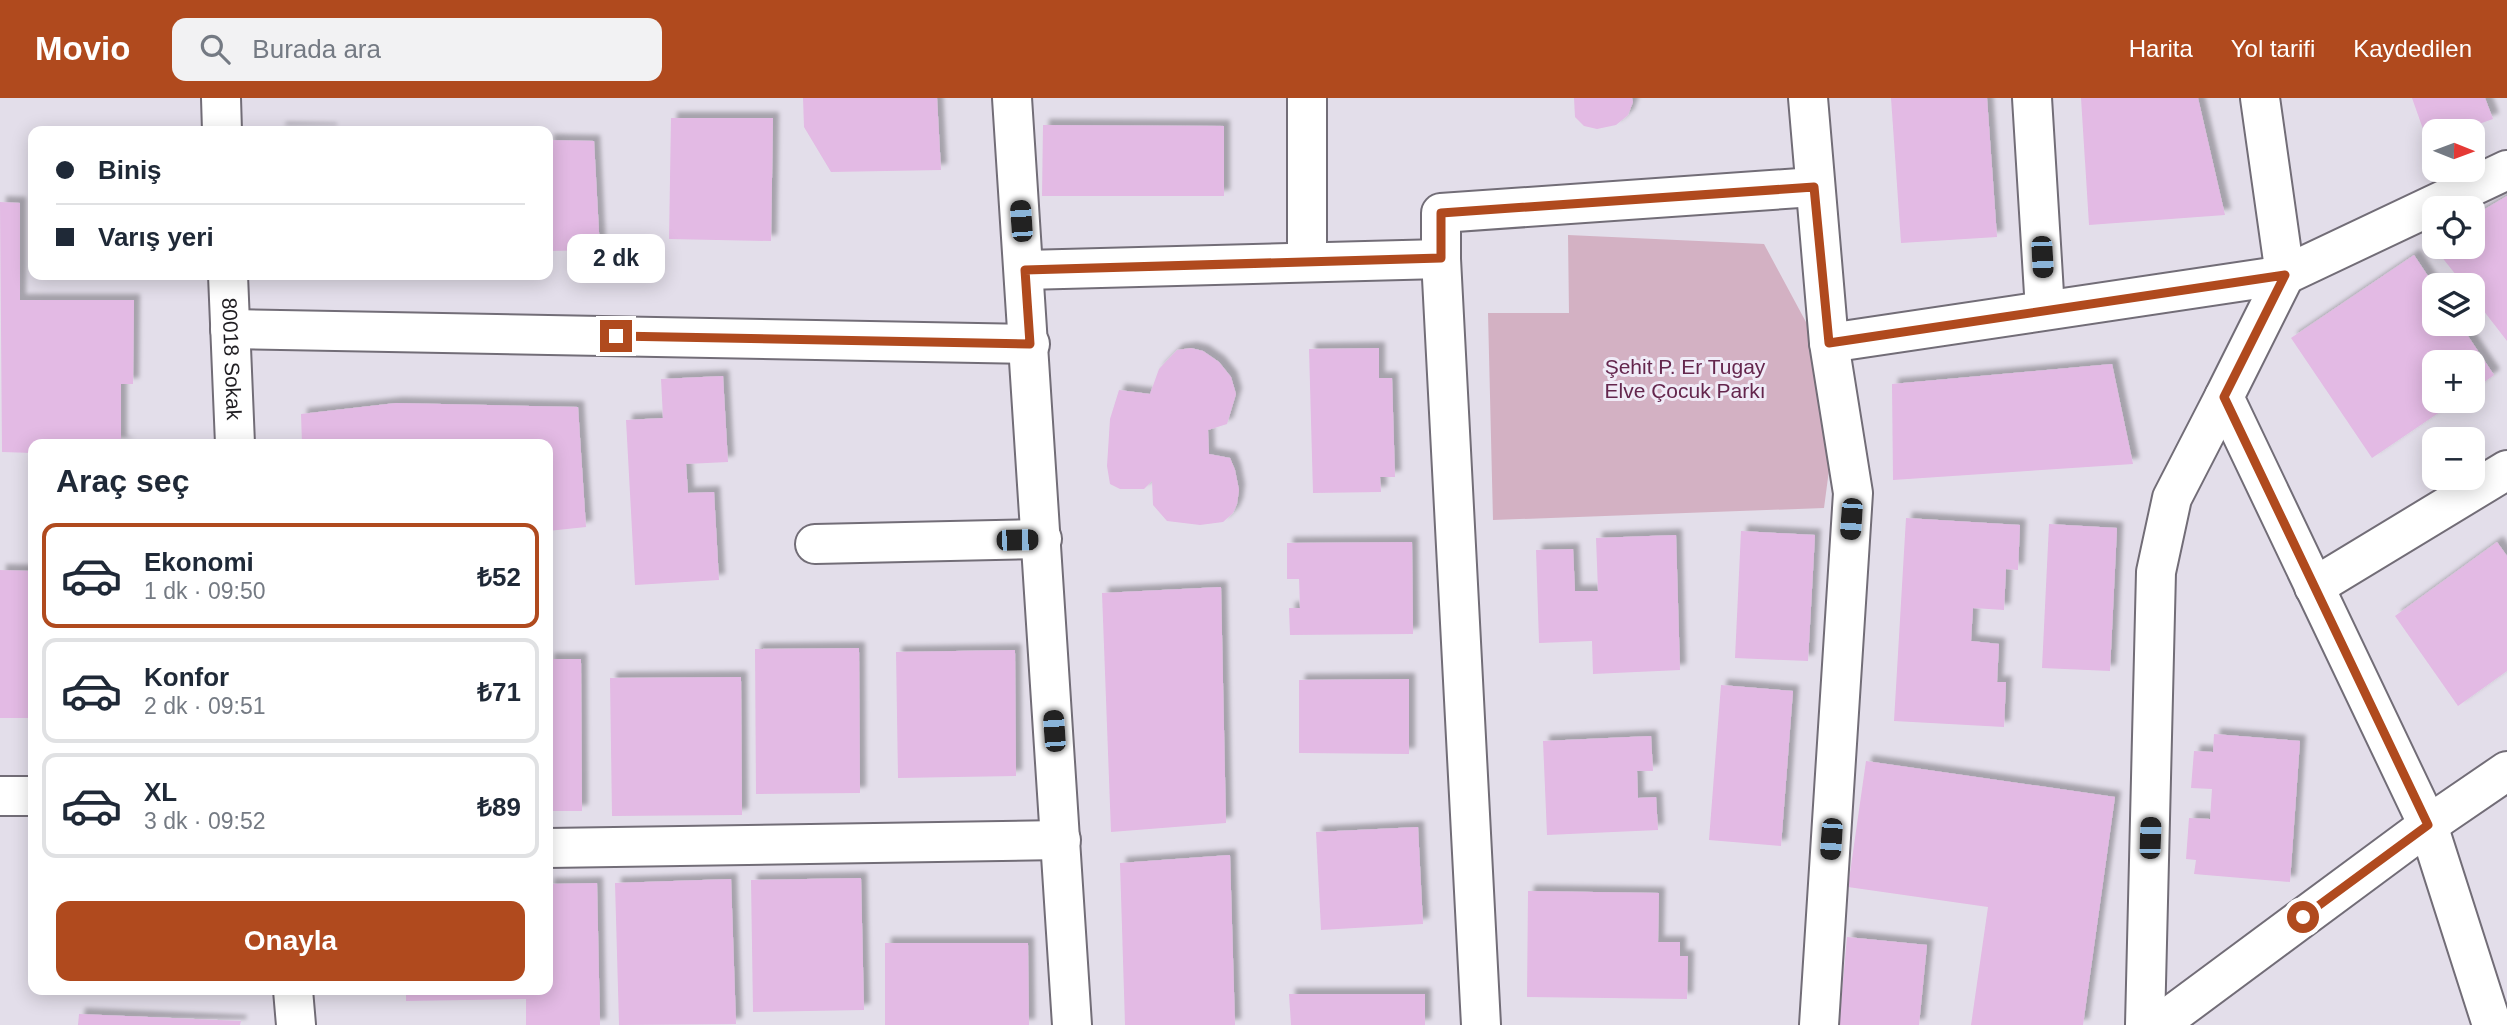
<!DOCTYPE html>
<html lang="tr">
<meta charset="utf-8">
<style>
:root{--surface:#fff;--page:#f2f2f3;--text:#1f2937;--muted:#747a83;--line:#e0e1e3;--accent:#b04a1e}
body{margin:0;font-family:Helvetica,sans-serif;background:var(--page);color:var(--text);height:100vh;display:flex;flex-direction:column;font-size:26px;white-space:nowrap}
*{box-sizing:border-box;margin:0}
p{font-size:23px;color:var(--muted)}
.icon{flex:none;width:38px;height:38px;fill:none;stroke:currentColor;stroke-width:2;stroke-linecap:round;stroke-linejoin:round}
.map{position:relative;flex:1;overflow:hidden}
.panel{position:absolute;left:28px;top:341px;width:525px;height:556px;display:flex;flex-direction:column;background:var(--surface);border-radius:14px;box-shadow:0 4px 18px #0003}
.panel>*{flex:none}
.top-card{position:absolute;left:28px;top:28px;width:525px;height:154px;border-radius:14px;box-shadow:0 4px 18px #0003;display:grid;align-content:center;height:154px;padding:0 28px;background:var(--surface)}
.needle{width:46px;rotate:91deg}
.fabs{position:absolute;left:2422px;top:21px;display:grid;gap:14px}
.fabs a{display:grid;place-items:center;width:63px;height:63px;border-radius:14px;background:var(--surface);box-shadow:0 4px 18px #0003;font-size:35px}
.end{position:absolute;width:32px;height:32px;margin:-16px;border:9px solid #b04a1e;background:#fff;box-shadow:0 0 0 4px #fff}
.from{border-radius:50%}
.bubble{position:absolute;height:49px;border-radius:14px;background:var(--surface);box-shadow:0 4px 18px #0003;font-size:23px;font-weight:700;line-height:49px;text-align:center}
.car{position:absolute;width:21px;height:42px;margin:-21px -10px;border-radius:9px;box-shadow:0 0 5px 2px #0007;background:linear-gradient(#222 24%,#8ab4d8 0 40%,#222 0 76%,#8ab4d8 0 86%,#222 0)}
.top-card b{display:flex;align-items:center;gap:24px;height:66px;font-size:26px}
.top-card b+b{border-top:2px solid var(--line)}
.top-card i{width:18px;height:18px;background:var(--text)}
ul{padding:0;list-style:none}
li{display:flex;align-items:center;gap:21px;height:105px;margin:0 14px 10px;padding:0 14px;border:4px solid var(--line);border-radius:14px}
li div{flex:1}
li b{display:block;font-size:26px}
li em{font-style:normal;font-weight:700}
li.active{border-color:var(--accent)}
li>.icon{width:63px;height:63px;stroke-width:1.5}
h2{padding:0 28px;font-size:32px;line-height:84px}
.action{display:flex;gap:14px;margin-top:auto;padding:14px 28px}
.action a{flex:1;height:80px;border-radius:14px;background:var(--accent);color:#fff;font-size:28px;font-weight:700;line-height:80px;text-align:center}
header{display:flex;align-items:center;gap:42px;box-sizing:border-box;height:98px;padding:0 35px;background:var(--accent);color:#fff}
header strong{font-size:33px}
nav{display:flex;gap:38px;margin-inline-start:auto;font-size:24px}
.search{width:490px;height:63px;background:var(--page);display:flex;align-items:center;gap:18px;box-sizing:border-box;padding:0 24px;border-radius:14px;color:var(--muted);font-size:26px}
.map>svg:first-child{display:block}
</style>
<header>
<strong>Movio</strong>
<div class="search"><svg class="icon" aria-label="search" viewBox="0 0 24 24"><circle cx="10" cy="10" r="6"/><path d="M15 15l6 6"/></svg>Burada ara</div>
<nav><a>Harita</a><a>Yol tarifi</a><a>Kaydedilen</a></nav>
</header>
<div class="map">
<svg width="2507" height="927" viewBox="0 0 2507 927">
<defs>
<filter id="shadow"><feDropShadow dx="6" dy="-6" stdDeviation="2" flood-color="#0004"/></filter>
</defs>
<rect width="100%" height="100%" fill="#e3deea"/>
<path fill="#d3b1c3" d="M1568 137 1764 146 1828 265 1838 304 1824 410 1493 422 1488 215H1569Z"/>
<g fill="#e3bae4" filter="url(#shadow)">
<path d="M803 0H937L941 72 831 74 804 29Z"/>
<path d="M1574 0H1632L1633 4 1628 17 1616 27 1597 31 1584 28 1575 19Z"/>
<path d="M1891 0H1987L1997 139 1901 145Z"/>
<path d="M2081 0H2198L2225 117 2089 127Z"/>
<path d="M2412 0H2485L2493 21 2459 33H2434V42L2428 45Z"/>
<path d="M671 20H773L771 143 669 141Z"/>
<path d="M1043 27 1224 28V98H1042Z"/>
<path d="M280 30 331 31V33H279Z"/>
<path d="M548 42 594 43 600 152 548 153Z"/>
<path d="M2507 98V243L2473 199V187H2464L2429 143 2434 140V149H2473V118Z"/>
<path d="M0 104 20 105V202H134L133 286H121V344L129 346H33V355L2 354Z"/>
<path d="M2414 157 2434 187V226H2460L2494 277 2473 292V264H2434V303H2456L2372 360 2291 240Z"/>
<path d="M1191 250 1203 253 1219 264 1231 279 1236 296 1227 326 1208 332 1209 356 1230 360 1235 372 1239 392 1237 406 1233 415 1223 424 1200 427 1167 423 1153 407 1152 383 1144 391H1120L1110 386 1107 368 1110 321 1119 292 1150 296 1159 271 1177 252Z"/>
<path d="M1379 250V280H1392L1395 379H1380L1381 394 1313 395 1309 251Z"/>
<path d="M2112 266 2133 366 1893 382 1892 286Z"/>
<path d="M723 278 728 364 686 366 688 395 714 394 719 482 635 487 626 322 663 320 661 281Z"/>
<path d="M396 305 578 309 586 429 548 433V346H302L301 316Z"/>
<path d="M1906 420 2020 427 2018 472 2006 471 2004 512 1973 510 1971 543 1999 546 1997 584H2006L2004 629 1894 623Z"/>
<path d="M2049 426 2117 430 2110 573 2042 570Z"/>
<path d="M1741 433 1815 437 1808 563 1735 560Z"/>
<path d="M1676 437 1680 572 1593 576 1592 543 1539 545 1536 452 1573 451 1575 493H1598L1596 440Z"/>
<path d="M1412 444 1413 536 1290 537 1289 510H1300L1299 481H1287V445Z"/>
<path d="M2497 444 2507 458V573L2458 608 2395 518Z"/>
<path d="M0 472 33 473V620H0Z"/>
<path d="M1221 489 1226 725 1111 734 1102 495Z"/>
<path d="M859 550 860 695 756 696 755 551Z"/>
<path d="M1015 552 1016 678 898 680 896 554Z"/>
<path d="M548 561H581L582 713H548Z"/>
<path d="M741 579 742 717 612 718 610 580Z"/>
<path d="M1409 581V656L1299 655V582Z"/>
<path d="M1721 587 1793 593 1781 748 1709 742Z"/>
<path d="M2214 636 2300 643 2290 784 2194 776 2196 762 2186 761 2189 720 2210 721 2212 691 2191 690 2194 653 2213 654Z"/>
<path d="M1651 638 1653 673H1637L1638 700 1656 699 1658 732 1547 737 1543 643Z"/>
<path d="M1866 663 2115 699 2083 927H1971L1988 809 1848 789Z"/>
<path d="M1418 729 1423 826 1321 832 1316 734Z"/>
<path d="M1230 757 1235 927H1125L1120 765Z"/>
<path d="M861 780 864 912 753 914 751 782Z"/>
<path d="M731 781 736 926 619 927 615 785Z"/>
<path d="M597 785 600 927H526V901L406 903V892H548V786Z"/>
<path d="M1528 793 1659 795 1658 844H1680V858H1688L1687 901 1527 899Z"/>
<path d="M1847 839 1927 847 1919 927H1839Z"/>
<path d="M885 845H1028L1029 927H885Z"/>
<path d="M1289 896H1425V927H1291Z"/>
<path d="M79 916 241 923 240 927H78Z"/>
</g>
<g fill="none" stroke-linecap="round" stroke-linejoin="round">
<g stroke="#726d77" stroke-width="42">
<g id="street">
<path d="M221 0 222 33"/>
<path d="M1012 0 1072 927"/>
<path d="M1307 0V163"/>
<path d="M1808 0 1829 245 1853 395 1819 927"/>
<path d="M2032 0 2045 212"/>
<path d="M2260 0 2285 177 2224 299 2428 727 2492 927"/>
<path d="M1025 172 1441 161"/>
<path id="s1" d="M228 177 235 346"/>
<path d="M230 231 1030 246"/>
<path d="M1829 245 2285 177 2507 72"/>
<path d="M815 446 1042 441"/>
<path d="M2314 489 2507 372"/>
<path d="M0 698H33"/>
<path d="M548 750 1061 742"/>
<path d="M293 892 296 927"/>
<path d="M1481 927 1441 161V115L1814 89"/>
<path d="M2145 927 2156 474 2172 400 2224 299"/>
<path d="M2158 927 2428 727 2507 673"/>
</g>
</g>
<use href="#street" stroke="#fff" stroke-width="38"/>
</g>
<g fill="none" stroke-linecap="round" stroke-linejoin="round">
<path stroke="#b04a1e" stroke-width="9" d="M616 238 1030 246 1025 172 1441 160V115L1814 89 1829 245 2285 177 2224 299 2428 727 2303 819"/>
</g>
<g text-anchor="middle" stroke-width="6" stroke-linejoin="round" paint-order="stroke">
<g font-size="21" fill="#201e22" stroke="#f0ebf7">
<text dy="7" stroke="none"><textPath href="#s1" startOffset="84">80018 Sokak</textPath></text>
</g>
<g font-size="21" fill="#64264d" stroke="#f0ebf7">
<text x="1685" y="276">Şehit P. Er Tugay<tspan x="1685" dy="24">Elve Çocuk Parkı</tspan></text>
</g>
</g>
</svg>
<div class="fabs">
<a><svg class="needle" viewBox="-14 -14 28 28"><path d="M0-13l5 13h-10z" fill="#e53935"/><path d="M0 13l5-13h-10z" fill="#747a83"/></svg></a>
<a><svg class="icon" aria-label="locate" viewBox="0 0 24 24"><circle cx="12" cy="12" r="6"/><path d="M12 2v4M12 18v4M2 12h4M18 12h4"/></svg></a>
<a><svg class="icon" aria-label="layers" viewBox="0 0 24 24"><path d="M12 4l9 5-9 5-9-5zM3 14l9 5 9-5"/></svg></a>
<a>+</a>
<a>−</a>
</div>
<i class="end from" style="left:2303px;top:819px"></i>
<i class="end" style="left:616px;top:238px"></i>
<div class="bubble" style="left:567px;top:136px;width:98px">2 dk</div>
<i class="car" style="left:1021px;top:123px;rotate:356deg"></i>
<i class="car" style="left:2042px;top:159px;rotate:177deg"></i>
<i class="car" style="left:1851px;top:421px;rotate:184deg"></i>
<i class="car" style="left:1017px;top:442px;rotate:89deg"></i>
<i class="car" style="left:1054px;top:633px;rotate:356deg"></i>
<i class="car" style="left:2150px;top:740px;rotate:2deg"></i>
<i class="car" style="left:1831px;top:741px;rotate:184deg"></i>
<div class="top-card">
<b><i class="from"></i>Biniş</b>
<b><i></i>Varış yeri</b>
</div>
<section class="panel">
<h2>Araç seç</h2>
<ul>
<li class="active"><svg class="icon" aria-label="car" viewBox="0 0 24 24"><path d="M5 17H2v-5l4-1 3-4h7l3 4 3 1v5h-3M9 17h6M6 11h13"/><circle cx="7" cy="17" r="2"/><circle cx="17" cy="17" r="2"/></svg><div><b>Ekonomi</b><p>1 dk · 09:50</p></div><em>₺52</em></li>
<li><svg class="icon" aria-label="car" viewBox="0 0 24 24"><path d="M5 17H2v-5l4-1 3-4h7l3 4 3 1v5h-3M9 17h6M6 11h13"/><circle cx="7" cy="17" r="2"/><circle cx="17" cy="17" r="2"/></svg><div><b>Konfor</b><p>2 dk · 09:51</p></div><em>₺71</em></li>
<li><svg class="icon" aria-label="car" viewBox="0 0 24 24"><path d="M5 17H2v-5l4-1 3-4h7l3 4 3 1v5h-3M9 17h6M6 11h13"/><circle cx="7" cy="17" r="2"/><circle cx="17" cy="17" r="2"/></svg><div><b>XL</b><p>3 dk · 09:52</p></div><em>₺89</em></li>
</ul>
<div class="action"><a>Onayla</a></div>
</section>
</div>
